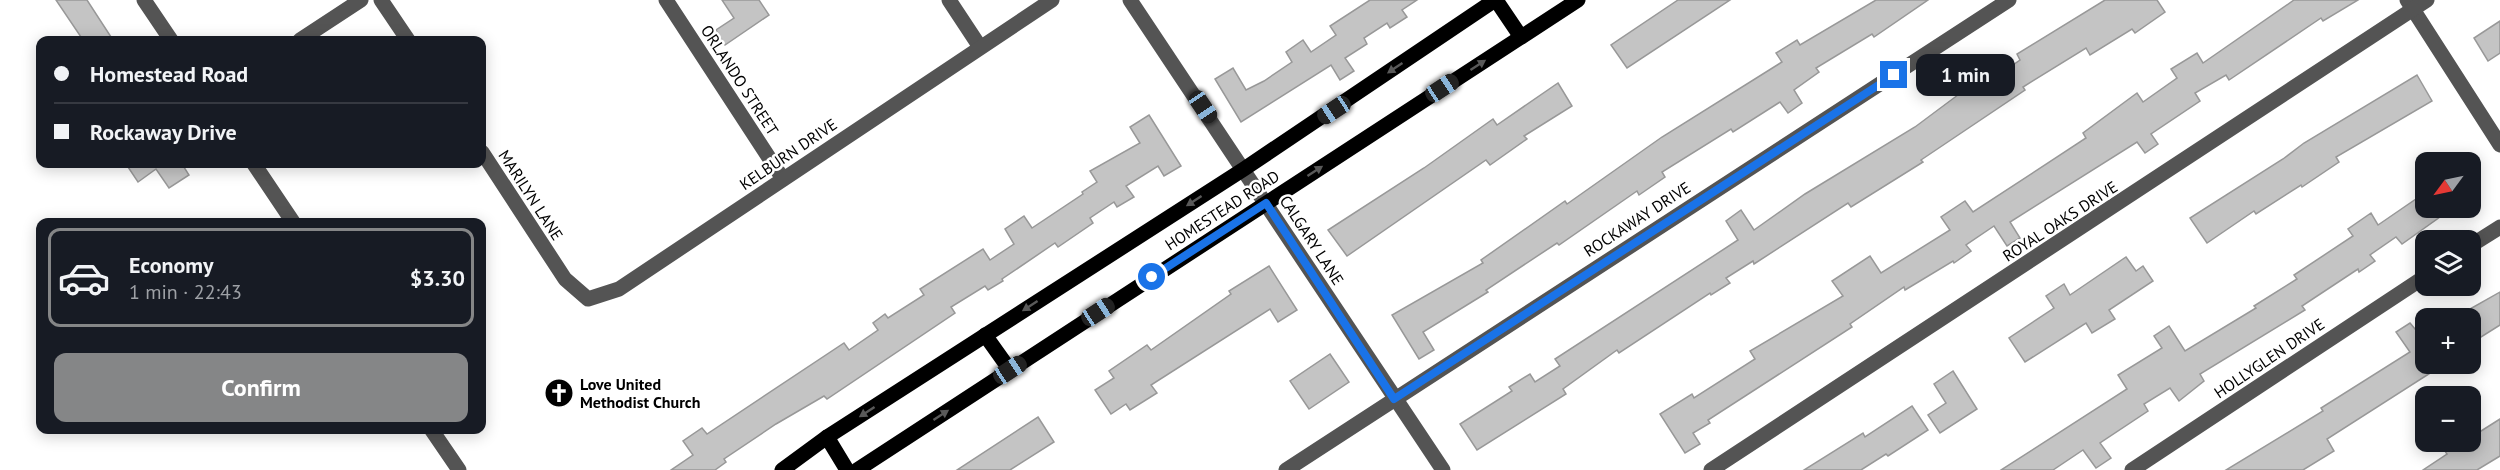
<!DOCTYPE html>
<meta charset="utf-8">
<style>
:root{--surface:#171b24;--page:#20242c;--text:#f1f3f6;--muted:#9ea1a6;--line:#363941;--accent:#858687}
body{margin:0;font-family:"PT Sans",sans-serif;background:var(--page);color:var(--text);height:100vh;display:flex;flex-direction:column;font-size:22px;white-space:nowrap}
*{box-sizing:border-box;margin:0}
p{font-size:20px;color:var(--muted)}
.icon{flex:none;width:33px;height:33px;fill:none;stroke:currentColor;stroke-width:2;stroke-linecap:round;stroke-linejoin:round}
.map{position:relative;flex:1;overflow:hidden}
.drawer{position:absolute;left:36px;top:218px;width:450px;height:216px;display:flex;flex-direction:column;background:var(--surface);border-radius:12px;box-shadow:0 3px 15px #0003}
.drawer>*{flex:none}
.guide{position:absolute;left:36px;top:36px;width:450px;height:132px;border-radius:12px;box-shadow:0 3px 15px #0003;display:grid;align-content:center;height:132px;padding:0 18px;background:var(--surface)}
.needle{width:39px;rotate:237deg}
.controls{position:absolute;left:2415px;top:152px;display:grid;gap:12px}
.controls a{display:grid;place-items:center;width:66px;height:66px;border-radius:12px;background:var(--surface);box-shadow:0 3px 15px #0003;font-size:30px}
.end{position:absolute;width:27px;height:27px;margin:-14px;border:8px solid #1a73e8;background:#fff;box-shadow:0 0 0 3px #fff}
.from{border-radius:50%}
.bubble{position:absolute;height:42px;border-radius:12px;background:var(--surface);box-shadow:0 3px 15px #0003;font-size:20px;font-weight:800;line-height:42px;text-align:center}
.car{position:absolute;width:18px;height:36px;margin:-18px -9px;border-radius:8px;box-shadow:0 0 4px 2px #0007;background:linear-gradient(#222 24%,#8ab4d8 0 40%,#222 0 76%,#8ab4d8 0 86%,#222 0)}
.guide b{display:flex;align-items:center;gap:21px;height:57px;font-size:22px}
.guide b+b{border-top:2px solid var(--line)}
.guide i{width:15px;height:15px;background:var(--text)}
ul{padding:10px 0 0;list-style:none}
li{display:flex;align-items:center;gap:18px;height:99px;margin:0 12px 9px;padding:0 6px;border:3px solid transparent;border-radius:12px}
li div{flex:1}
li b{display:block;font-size:22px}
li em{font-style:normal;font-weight:800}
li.active{border-color:var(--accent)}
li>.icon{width:54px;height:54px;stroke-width:1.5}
.primary-button{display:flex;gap:12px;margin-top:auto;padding:12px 18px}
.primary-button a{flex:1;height:69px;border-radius:12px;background:var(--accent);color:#fff;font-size:24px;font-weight:800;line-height:69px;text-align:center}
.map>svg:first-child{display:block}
</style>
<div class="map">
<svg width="2500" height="470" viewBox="0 0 2500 470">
<rect width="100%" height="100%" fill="#fff"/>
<g fill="#c4c4c4" stroke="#989898" stroke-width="1.5">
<path d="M56 0H87L113 40H83Z"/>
<path d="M722 0H759L769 15 725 45 716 30 734 18Z"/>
<path d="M1370 0H1417L1402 10 1407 17 1390 28 1387 23 1364 38 1367 44 1345 58 1354 71 1340 80 1331 65 1241 122 1215 79 1233 68 1246 90 1264 81 1292 62 1286 52 1303 40 1311 52 1336 35 1330 26Z"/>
<path d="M1678 0H1730L1627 68 1611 45Z"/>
<path d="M1876 0H1928L1874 37 1872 34 1816 68 1819 72 1794 90 1802 103 1788 113 1780 102 1733 132 1731 129 1662 172 1665 177 1639 195 1637 191 1559 245 1557 243 1486 290 1488 292 1423 332 1434 350 1419 359 1392 315 1483 263 1481 260 1565 201 1567 204 1662 137 1782 62 1776 53 1797 40 1800 45Z"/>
<path d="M2105 0H2157L2165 12 2135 33 2132 29 2090 55 2086 48 2023 87 2025 90 1921 160 1923 162 1851 207 1848 203 1754 264 1753 261 1726 278 1730 283 1711 295 1710 293 1619 353 1617 350 1563 389 1566 394 1477 450 1460 424 1512 391 1509 387 1530 374 1535 382 1560 366 1555 359 1738 240 1726 221 1741 210 1754 230 1805 194 1915 127 1990 71 1994 78 2020 60 2017 54Z"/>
<path d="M2294 0H2358L2323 21 2321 18 2229 80 2226 75 2195 93 2200 101 2151 134 2158 144 2145 153 2137 142 2010 222 2020 238 2007 246 1994 226 1966 245 1971 251 1954 263 1953 261 1905 290 1904 287 1850 324 1852 327 1708 420 1710 423 1693 433 1700 444 1685 453 1660 414 1692 394 1694 398 1755 359 1750 351 1843 296 1832 281 1870 256 1881 273 1950 230 1941 217 1965 201 1973 212 2086 138 2083 133 2137 93 2143 102 2177 78 2171 69 2197 53 2203 63Z"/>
<path d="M2500 21V53L2488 61 2474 38Z"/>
<path d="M2417 75 2432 101 2336 157 2339 162 2302 187 2301 185 2256 214 2254 211 2207 243 2190 218 2283 159 2304 143Z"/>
<path d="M1558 83 1572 106 1524 136 1527 139 1490 165 1486 160 1347 256 1328 230 1424 168 1493 119 1497 125Z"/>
<path d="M1149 115 1181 166 1164 176 1158 166 1126 186 1134 197 1117 207 1114 202 1090 218 1093 223 1058 247 1055 243 1002 279 1003 281 988 290 985 286 951 307 955 313 827 399 824 396 776 424 724 459 726 462 715 470H671L693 455 683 441 702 428 707 434 844 343 849 350 878 330 873 323 885 314 888 318 924 295 920 289 983 249 990 260 1014 244 1005 229 1024 216 1032 228 1083 194 1082 192 1097 182 1090 171 1140 143 1130 127Z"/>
<path d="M126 164H182L189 175 169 188 156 169 138 182Z"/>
<path d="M2416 199 2422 207H2454L2402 244 2396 237 2370 255 2375 261 2359 272 2358 269 2302 306 2305 310 2200 374 2204 381 2179 401 2170 388 2144 404 2148 411 2100 443 2111 458 2096 468 2083 450 2053 470H2001L2127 389 2118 375 2162 348 2154 336 2169 326 2185 351 2256 308 2254 306 2297 279 2294 275 2353 236 2348 229 2371 213 2378 225Z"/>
<path d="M2126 257 2136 271 2143 266 2153 281 2109 310 2115 319 2092 333 2086 323 2025 362 2009 338 2054 308 2046 296 2064 284 2070 295Z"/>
<path d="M1269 266 1297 310 1278 322 1270 309 1151 385 1157 393 1130 410 1126 404 1111 414 1095 390 1114 378 1109 371 1147 345 1151 350 1231 294 1229 291Z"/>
<path d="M2500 292V325L2470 344V309Z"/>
<path d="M2410 323 2426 342V363H2446L2327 439 2334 451 2303 470H2226L2323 411 2321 408 2410 352 2396 332Z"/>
<path d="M1330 354 1349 382 1309 409 1290 381Z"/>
<path d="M1953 371 1977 409 1940 433 1928 415 1946 403 1934 384Z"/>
<path d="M1912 406 1928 430 1888 456 1886 454 1861 470H1804L1863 433 1865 437Z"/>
<path d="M1038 417 1054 442 1010 470H957Z"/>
<path d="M2500 419V456L2477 470H2423L2447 454 2438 441H2470V438Z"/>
</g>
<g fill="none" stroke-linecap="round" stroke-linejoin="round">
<g stroke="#545454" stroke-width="15">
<path d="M144 0 171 40"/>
<path d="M381 0 408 40"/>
<path d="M666 0 783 179"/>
<path d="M949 0 980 47"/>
<path d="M1130 0 1443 470"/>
<path d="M2407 0 2500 145"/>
<path d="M300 40 361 0"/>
<path d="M482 152 565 279 588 299 619 289 1052 0"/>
<path d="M254 164 293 222"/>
<path d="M2470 246 2500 227"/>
<path d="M431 429 459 470"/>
<path d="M1286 470 2009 0"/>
<path d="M1711 470 2427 0"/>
<path d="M2132 470 2426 276"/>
</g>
<g stroke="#000" stroke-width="15">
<path d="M1496 0 1521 37"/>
<path d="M985 335 1010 370"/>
<path d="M827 437 847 470"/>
<path d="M782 470 827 437 1244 169 1495 0"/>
<path d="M857 470 1578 0"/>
</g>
</g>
<defs><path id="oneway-solid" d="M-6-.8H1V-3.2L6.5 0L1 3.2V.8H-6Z" transform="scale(1.5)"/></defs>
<g fill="#595959">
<use href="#oneway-solid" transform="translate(1478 65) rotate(-33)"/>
<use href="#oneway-solid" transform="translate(1395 68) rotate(146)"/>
<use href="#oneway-solid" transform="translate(1315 171) rotate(-33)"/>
<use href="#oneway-solid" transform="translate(1194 201) rotate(147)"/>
<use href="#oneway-solid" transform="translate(1030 306) rotate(147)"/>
<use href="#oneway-solid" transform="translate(867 412) rotate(147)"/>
<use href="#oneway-solid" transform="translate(941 415) rotate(-33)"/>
</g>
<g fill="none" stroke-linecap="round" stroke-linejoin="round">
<path stroke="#1a73e8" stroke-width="8" d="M1152 277 1266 203 1394 399 1894 75"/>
</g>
<defs>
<g id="church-disc" transform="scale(1.5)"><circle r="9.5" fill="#000" stroke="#fff"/><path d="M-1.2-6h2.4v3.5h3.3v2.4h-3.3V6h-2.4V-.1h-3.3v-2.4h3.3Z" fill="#fff"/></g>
</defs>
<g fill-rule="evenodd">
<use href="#church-disc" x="559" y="393"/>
</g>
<g text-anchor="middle" stroke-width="5" stroke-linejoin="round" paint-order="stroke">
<g font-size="16" fill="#000" stroke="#fff">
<text transform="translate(740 80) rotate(57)" y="6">ORLANDO STREET</text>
<text transform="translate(788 154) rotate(-34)" y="6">KELBURN DRIVE</text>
<text transform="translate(531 195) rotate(57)" y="6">MARILYN LANE</text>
<text transform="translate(1222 210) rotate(-33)" y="6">HOMESTEAD ROAD</text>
<text transform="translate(1637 219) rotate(-33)" y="6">ROCKAWAY DRIVE</text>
<text transform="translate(2060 221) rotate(-33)" y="6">ROYAL OAKS DRIVE</text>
<text transform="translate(1312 240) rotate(57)" y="6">CALGARY LANE</text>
<text transform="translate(2269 358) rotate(-34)" y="6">HOLLYGLEN DRIVE</text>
</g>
<g font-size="16" font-weight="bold" fill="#000" stroke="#fff" text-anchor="start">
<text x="580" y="390">Love United<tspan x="580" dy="18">Methodist Church</tspan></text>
</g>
</g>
</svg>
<div class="controls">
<a><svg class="needle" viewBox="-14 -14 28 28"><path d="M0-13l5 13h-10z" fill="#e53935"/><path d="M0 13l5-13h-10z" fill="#9ea1a6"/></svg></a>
<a><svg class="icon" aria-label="layers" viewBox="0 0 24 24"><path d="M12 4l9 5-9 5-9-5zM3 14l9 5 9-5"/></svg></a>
<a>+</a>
<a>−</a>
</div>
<i class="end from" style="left:1152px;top:277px"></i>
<i class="end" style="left:1894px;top:75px"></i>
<div class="bubble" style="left:1916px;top:54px;width:99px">1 min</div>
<i class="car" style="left:1442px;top:88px;rotate:57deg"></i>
<i class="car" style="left:1203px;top:107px;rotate:146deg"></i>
<i class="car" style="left:1334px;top:110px;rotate:237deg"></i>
<i class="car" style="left:1098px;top:312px;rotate:57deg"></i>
<i class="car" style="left:1010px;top:370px;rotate:57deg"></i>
<div class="guide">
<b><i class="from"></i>Homestead Road</b>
<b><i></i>Rockaway Drive</b>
</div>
<section class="drawer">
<ul>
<li class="active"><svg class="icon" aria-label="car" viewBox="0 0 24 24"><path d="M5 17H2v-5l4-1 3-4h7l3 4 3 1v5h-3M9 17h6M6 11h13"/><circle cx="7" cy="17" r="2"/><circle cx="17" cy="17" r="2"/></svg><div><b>Economy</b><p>1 min · 22:43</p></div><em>$3.30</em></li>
</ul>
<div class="primary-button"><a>Confirm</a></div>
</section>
</div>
